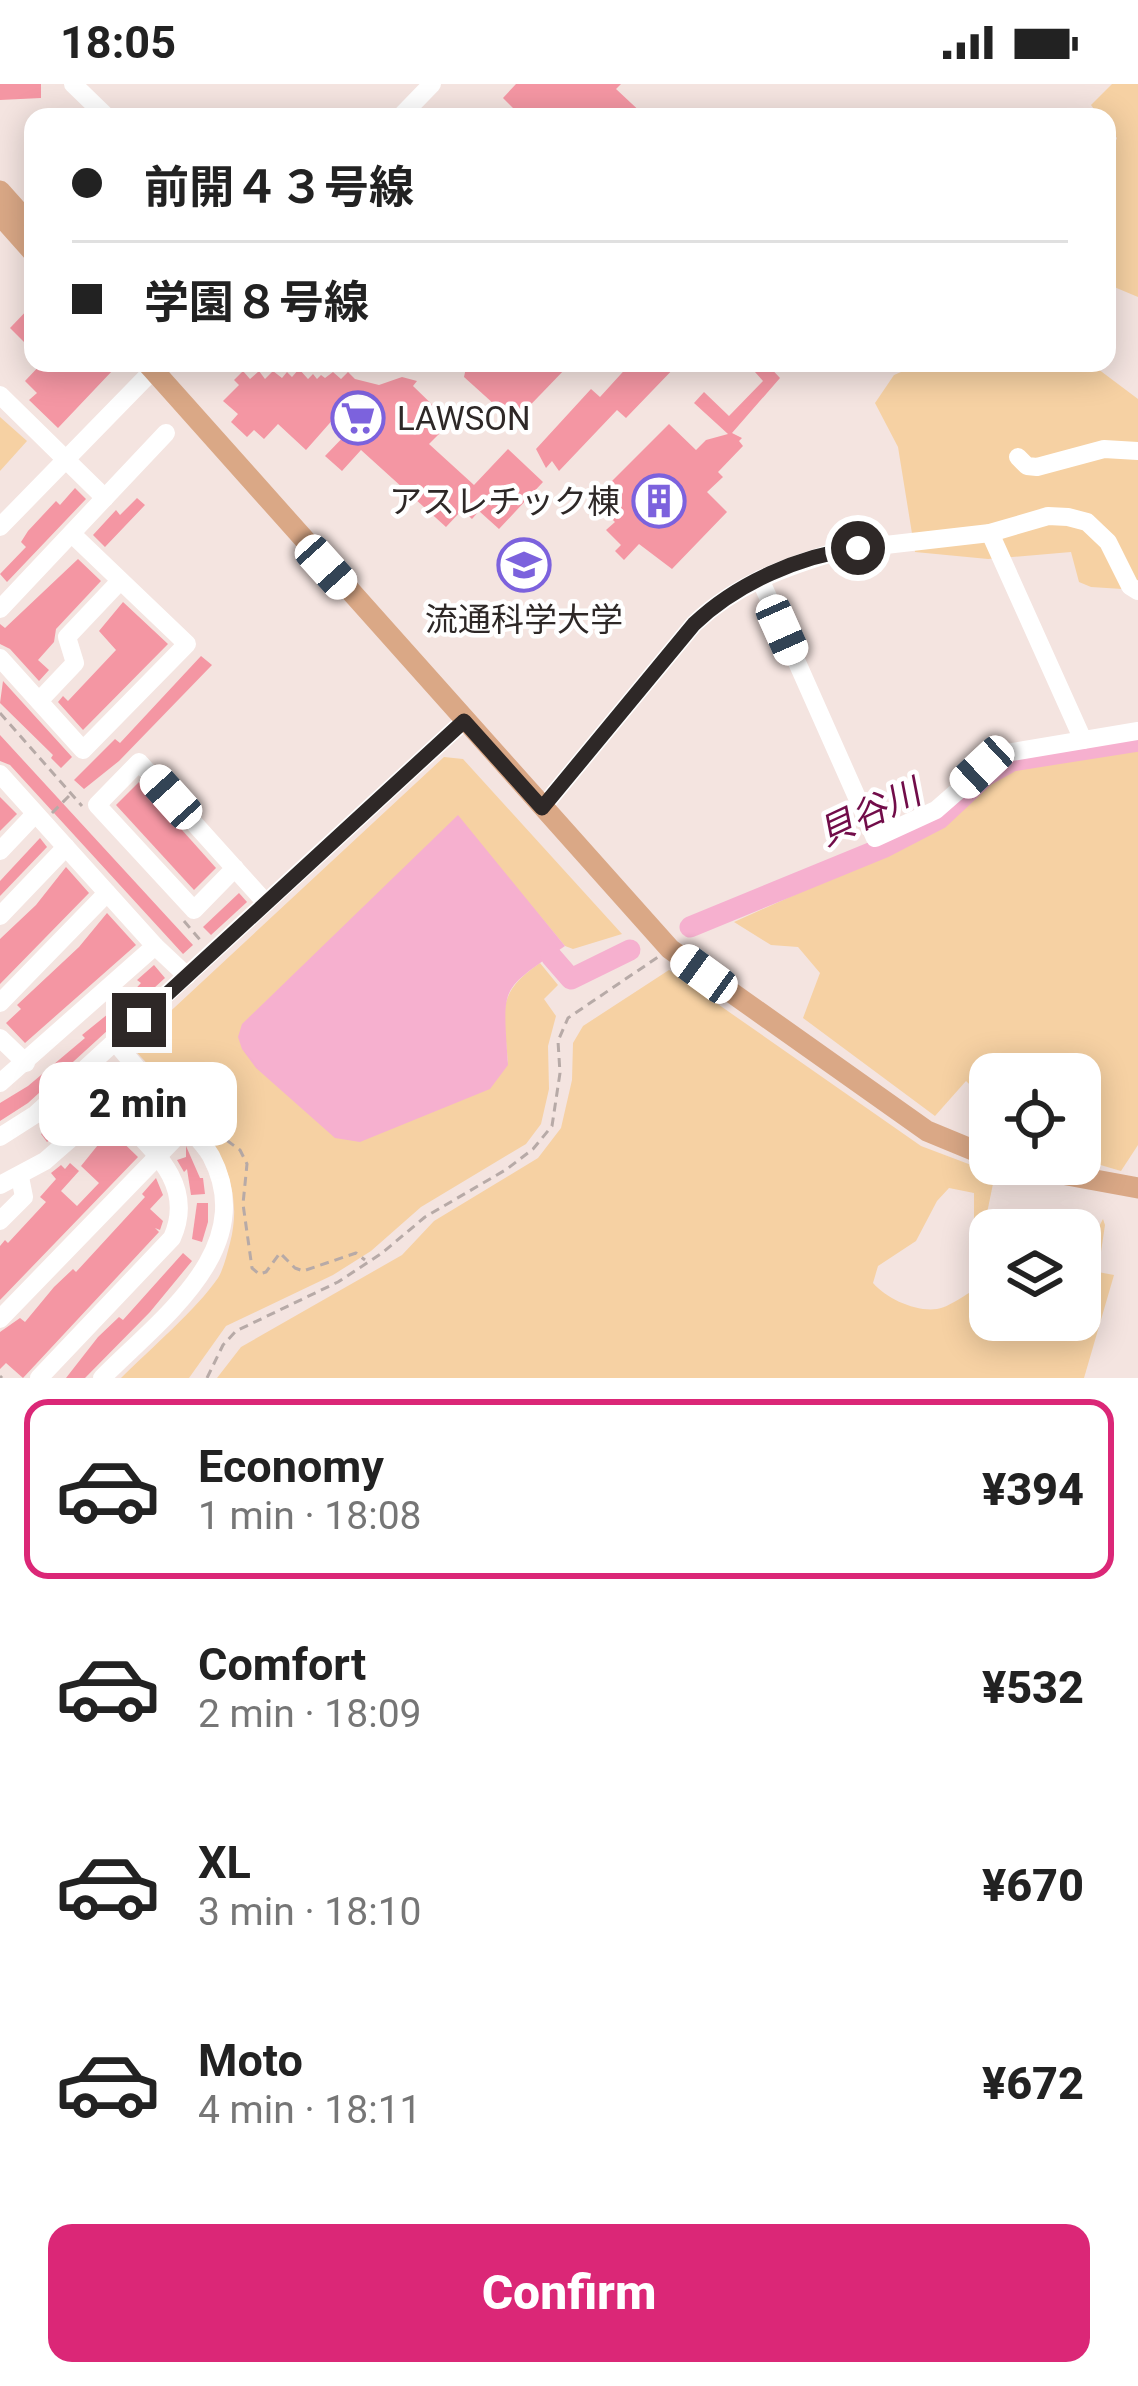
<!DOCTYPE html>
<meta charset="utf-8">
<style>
:root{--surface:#fff;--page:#f6f6f6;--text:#222;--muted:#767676;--line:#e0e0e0;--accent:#db2777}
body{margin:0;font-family:Roboto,"Noto Sans JP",sans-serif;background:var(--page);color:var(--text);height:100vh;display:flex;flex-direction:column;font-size:45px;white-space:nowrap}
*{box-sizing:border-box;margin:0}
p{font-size:39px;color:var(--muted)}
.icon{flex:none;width:66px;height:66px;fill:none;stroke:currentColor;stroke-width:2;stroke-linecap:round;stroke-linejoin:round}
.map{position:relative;height:1294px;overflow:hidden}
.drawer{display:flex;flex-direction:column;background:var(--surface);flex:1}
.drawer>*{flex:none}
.guide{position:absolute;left:24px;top:24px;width:1092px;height:264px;border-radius:24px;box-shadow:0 6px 30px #0003;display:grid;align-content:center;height:264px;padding:0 48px;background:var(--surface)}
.tools{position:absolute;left:969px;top:969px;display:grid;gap:24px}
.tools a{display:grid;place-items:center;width:132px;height:132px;border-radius:24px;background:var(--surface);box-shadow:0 6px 30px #0003;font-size:60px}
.end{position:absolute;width:54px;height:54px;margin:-27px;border:15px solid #2e2827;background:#fff;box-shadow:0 0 0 6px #fff}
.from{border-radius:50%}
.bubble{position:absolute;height:84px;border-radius:24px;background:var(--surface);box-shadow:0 6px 30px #0003;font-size:39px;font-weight:800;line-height:84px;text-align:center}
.car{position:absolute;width:36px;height:72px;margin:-36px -18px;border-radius:15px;box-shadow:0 0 9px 3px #0007;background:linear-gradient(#fff 24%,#345 0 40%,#fff 0 76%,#345 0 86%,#fff 0)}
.guide b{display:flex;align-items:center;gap:42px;height:114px;font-size:45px}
.guide b+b{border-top:3px solid var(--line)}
.guide i{width:30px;height:30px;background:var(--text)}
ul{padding:21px 0 0;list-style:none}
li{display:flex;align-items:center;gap:36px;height:180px;margin:0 24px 18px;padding:0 24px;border:6px solid transparent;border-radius:24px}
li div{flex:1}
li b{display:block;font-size:45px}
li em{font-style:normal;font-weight:800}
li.selected{border-color:var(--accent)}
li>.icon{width:108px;height:108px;stroke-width:1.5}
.primary-button{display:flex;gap:24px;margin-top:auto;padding:24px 48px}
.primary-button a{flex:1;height:138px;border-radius:24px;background:var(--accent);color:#fff;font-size:48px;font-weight:800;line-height:138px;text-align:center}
.status{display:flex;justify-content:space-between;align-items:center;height:84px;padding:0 60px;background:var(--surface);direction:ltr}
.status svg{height:33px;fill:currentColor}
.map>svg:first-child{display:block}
</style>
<div class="status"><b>18:05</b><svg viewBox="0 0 49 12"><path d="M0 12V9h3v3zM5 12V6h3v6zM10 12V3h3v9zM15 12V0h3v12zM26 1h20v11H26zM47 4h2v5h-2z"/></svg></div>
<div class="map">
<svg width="1138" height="1294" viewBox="0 0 1138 1294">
<rect width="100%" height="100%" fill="#f4e4e0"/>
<g fill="#f6d1a3">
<path d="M1112 0H1138V213L1107 200V79L1117 54 1107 42V33H1100L1091 21Z"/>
<path d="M922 279H1090L1138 315V506L1091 503 1079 498 1071 468 988 475 915 468 898 363 875 319 894 291Z"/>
<path d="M0 333 27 357 0 387Z"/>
<path d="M1138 660V1061L1121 1087 1080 1075V990H990V1020L966 997 935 1032 803 934 820 889 798 863 771 861 734 838 941 745 990 695 1020 680Z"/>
<path d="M444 673 463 675 622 850 573 865 565 862 457 732 508 981C505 929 493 911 540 879L558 901 544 915 556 932 548 962 549 1005 541 1040 526 1060 421 1123 371 1167 333 1191 226 1242 189 1294H121C150 1265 196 1226 218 1194 224 1184 227 1170 230 1159 252 1075 182 1019 132 963Z"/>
<path d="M669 886 921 1062 995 1090 986 1134 974 1145V1109L949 1104 937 1117 916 1157 878 1182 873 1199C887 1215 916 1228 937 1225 954 1222 972 1204 990 1198V1236H1080V1178L1103 1135 1105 1141 1098 1188 1114 1191 1084 1294H217L241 1263 402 1171 434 1137 538 1074 561 1044 572 996 573 959 583 942Z"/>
</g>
<path fill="#f6b0cf" d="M458 731 565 862C498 908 503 900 508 981L490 1005 360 1058 335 1054 256 984 242 965 238 953 242 940Z"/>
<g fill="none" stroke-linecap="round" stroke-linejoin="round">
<g stroke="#f6b0cf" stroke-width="21">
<path d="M690 843 885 763 939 735 985 692 1012 677 1138 657"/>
<path d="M551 872 571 895 630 866"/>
</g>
</g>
<g fill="#f496a3">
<path d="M0 0H41V14L0 16Z"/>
<path d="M516 0H621L616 5 646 33H522L503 14Z"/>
<path d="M33 220V267L10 244Z"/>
<path d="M42 279H105L113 286 58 344 29 316 37 309 25 297Z"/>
<path d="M467 279H563L567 283 514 338 464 293Z"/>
<path d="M631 279H679L626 334 617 326 559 387 552 377 546 384 536 365 591 305 600 313Z"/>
<path d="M747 279H766L780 294 732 349 742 354 739 357 743 362 718 388 723 393 707 408 727 428 672 485 639 460 624 476 615 467 621 461 606 446 615 438 604 427 608 422 597 412 669 340 696 366 706 356 728 350 694 319 704 308 729 332 763 297Z"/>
<path d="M299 285 308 295 313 290 317 295 321 291 325 294 333 288 341 295 348 288 355 295 379 301 402 293 417 297 413 302 445 333 443 337 448 341 429 360 474 401 508 365 543 398 499 445 479 427 472 435 462 426 446 443 361 366 342 387 325 372 351 345 336 332 306 366 278 340 264 355 254 346 247 353 231 338 238 330 223 317 239 301 234 296 243 287 250 295 259 287 265 295 273 287 282 294 287 288 292 293Z"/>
<path d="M75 404 86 415 7 498 0 490 26 463 21 458 28 447 56 417 60 421Z"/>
<path d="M137 414 145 421 105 463 93 451 116 426 120 431Z"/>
<path d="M78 475 101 497 56 545 54 558 38 576 49 586 39 597 10 565 0 560V540L5 544Z"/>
<path d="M123 518 168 560 83 646 58 618 63 612 68 617 116 566 99 547Z"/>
<path d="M201 572 212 581 119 677 84 705 74 696 115 655 120 659Z"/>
<path d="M3 597 72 673 61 684 51 674 53 671 0 619Z"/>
<path d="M0 651 193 861 183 870 10 681 0 677Z"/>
<path d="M139 698 216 784 194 806 116 721Z"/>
<path d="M0 713 17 730 0 747Z"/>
<path d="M40 754 47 763 0 812V797Z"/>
<path d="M66 783 89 809 0 900V855L36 821Z"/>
<path d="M239 809 247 818 211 851 203 843Z"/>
<path d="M107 829 136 861 25 959 6 939 21 925 17 921 79 863Z"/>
<path d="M154 881 165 894 28 1019 0 1037V1019L28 1002 85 954 82 951 124 917 141 899 137 896Z"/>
<path d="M118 988 166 1044 158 1052 119 1012 107 1008 47 1058 41 1050 55 1040 57 1042 96 1003 100 1006Z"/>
<path d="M110 1046 138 1073 0 1216V1162L5 1156 8 1159 46 1118 40 1113 56 1095 51 1089 61 1081 65 1085 70 1079 79 1087 61 1107 77 1122 99 1099 81 1082Z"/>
<path d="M186 1062 200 1094H203L205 1110 191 1111 187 1085 184 1088 177 1076 186 1073Z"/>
<path d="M156 1094 163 1111 150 1125 163 1137 160 1146 155 1144 159 1148 23 1294 6 1279 0 1285V1248L20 1234 25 1238 54 1203 73 1185 76 1188 145 1113 142 1110Z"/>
<path d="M197 1119H208V1138L202 1158 192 1155Z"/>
<path d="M183 1169 192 1177 150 1228 85 1294H66L98 1253 119 1233 123 1236Z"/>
</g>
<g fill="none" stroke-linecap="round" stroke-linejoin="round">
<g stroke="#b7aaa7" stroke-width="3" stroke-dasharray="9 6" stroke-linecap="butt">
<path d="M0 629 82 722"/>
<path d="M52 729 71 710"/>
<path d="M184 837 201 857"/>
<path d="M215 1053 218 1050 240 1066 247 1080 243 1120 252 1184 259 1190 266 1188 280 1169 295 1184 303 1187 356 1169 365 1176"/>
<path d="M0 1292 2 1294"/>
<path d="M207 1294 223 1261 236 1247 338 1198 382 1169 425 1133 507 1085 533 1065 552 1042 560 989 558 957 568 934 658 873"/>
</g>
<g stroke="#fff" stroke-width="18">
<path d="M73 0 107 33"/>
<path d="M400 33 432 0"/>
<path d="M0 311 105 414"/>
<path d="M1018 373 1027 382 1037 383 1104 365 1138 367"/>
<path d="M0 443 160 279"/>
<path d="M990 449 1083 656"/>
<path d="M760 495 875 754 936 726 1000 670 1138 647"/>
<path d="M0 525 166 349"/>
<path d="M0 574 83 666 187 560 72 450"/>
<path d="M39 617 75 579 67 553 120 497"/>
<path d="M0 690 155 862 0 999"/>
<path d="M542 724 694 540C736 500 787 482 842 466L990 449 1048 432 1068 433 1087 438 1108 458 1130 502 1138 507"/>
<path d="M0 767 35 730"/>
<path d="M235 784 194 826 97 721 139 678 266 819"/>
<path d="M0 832 66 763"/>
<path d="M155 862 187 892"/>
<path d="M0 919 107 809"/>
<path d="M0 954 26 979"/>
<path d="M0 1053 36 1030 464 637"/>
<path d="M0 1101 45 1077 109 1021C145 1060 198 1096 172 1154L39 1294"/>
<path d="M0 1137 24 1113 20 1093"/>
<path d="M0 1235 186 1043"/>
<path d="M102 1294C160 1235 260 1165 211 1072 203 1058 191 1048 181 1036 158 1010 137 984 115 958"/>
</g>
<g stroke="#daa886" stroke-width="21">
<path d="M0 107 33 144"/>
<path d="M0 131 33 168"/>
<path d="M147 279 670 865 927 1047 990 1073"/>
<path d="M1008 1080 1138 1104"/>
</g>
</g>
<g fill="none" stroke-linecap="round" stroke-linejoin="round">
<path stroke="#2e2827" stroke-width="15" d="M139 936 464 637 542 724 694 540C737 499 799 472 858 464"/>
</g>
<defs>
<g id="supermarket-ring" transform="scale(2.7)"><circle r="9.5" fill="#fff" stroke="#7c62dd" stroke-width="1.5"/><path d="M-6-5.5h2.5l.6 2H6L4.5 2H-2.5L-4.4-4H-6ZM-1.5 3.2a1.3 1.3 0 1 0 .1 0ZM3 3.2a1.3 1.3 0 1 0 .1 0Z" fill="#7c62dd"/></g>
<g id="building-ring" transform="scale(2.7)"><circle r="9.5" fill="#fff" stroke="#7c62dd" stroke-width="1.5"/><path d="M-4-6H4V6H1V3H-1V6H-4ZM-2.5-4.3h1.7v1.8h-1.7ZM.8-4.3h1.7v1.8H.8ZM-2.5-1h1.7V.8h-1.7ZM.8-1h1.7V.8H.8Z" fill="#7c62dd"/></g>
<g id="university-ring" transform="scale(2.7)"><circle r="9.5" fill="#fff" stroke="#7c62dd" stroke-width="1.5"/><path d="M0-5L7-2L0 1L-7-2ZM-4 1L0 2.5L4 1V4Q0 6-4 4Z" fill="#7c62dd"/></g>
</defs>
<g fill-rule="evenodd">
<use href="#supermarket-ring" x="358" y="334"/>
<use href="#building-ring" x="659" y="417"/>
<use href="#university-ring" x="524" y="481"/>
</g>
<g text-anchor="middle" stroke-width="9" stroke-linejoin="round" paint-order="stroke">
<g font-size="33" fill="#2e2827" stroke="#fff" text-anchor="start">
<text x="397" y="346">LAWSON</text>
<text x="620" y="429" text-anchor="end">アスレチック棟</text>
<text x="524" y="547" text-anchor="middle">流通科学大学</text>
</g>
<g font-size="36" font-style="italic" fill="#710c49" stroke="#fff">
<text transform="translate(869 728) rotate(-25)" y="13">貝谷川</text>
</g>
</g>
</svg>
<div class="tools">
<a><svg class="icon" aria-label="locate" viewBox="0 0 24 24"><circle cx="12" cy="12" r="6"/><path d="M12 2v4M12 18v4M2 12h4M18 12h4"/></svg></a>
<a><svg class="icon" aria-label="layers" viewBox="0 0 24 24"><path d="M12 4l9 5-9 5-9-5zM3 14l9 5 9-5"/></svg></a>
</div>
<i class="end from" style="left:858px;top:464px"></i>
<i class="end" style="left:139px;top:936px"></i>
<div class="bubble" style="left:39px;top:978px;width:198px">2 min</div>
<i class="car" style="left:326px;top:483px;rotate:138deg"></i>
<i class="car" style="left:782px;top:546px;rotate:156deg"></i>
<i class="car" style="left:982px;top:683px;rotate:227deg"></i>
<i class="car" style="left:171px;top:713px;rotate:318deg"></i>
<i class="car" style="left:704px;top:890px;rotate:306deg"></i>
<div class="guide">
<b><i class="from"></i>前開４３号線</b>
<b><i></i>学園８号線</b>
</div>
</div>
<section class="drawer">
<ul>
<li class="selected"><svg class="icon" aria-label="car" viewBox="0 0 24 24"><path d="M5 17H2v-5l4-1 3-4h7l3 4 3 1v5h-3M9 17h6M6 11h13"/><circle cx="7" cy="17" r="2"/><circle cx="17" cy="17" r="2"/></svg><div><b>Economy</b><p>1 min · 18:08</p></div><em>¥394</em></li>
<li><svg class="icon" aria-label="car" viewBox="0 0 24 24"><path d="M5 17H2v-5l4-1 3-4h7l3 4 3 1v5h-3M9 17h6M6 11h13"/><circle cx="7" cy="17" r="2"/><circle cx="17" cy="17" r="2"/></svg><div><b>Comfort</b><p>2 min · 18:09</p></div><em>¥532</em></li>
<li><svg class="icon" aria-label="car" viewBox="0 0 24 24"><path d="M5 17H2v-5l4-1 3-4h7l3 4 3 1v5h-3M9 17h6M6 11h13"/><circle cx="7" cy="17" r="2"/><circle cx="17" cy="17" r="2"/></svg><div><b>XL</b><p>3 min · 18:10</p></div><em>¥670</em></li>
<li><svg class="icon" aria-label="car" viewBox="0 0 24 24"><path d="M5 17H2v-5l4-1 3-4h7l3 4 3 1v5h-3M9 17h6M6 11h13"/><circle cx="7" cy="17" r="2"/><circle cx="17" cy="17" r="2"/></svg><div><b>Moto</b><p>4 min · 18:11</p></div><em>¥672</em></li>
</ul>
<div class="primary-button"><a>Confirm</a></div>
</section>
